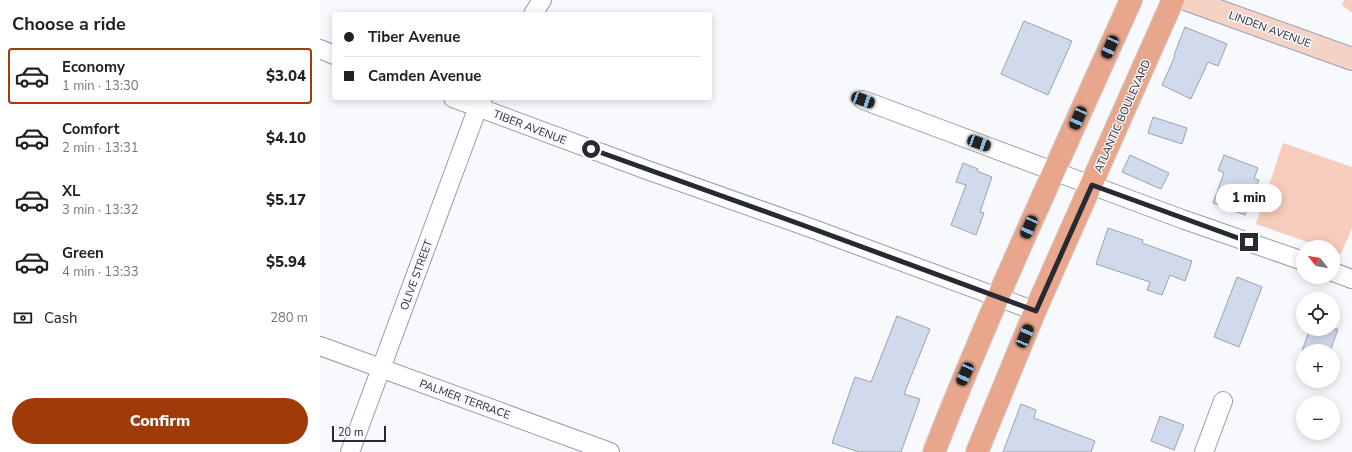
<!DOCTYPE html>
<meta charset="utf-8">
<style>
:root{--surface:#fff;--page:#f6f6f6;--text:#222;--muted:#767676;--line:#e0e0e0;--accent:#a03b09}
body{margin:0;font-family:"Nunito Sans",sans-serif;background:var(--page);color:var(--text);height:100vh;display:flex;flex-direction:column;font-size:15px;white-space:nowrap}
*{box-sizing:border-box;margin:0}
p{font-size:13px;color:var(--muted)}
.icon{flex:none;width:22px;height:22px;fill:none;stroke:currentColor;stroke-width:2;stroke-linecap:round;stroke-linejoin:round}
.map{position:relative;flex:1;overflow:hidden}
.sheet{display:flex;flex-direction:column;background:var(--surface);width:320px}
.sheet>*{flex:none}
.top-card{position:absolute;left:12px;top:12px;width:380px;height:88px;border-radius:4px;box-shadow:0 2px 10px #0003;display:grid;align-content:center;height:88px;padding:0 12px;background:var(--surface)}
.needle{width:26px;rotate:301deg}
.fabs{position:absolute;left:976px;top:240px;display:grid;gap:8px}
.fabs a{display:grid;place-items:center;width:44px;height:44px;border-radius:50%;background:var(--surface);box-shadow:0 2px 10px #0003;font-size:20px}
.scale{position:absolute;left:12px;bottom:10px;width:54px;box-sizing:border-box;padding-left:4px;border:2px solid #272a31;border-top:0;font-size:11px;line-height:14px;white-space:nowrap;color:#272a31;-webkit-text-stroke:3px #f7f9fd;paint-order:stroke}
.end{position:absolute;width:18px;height:18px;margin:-9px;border:5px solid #272a31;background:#fff;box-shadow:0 0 0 2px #fff}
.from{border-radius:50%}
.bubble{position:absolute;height:28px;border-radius:14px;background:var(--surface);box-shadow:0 2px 10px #0003;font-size:13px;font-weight:800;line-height:28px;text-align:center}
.car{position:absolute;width:12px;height:24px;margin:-12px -6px;border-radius:5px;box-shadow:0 0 3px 1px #0007;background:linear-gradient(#222 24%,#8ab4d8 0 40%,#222 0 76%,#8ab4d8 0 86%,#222 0)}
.top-card b{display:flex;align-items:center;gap:14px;height:38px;font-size:15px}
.top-card b+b{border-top:1px solid var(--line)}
.top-card i{width:10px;height:10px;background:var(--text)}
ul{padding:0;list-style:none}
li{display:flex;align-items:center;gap:12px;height:56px;margin:0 8px 6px;padding:0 4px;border:2px solid transparent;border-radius:4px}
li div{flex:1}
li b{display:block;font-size:15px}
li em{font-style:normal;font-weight:800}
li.current{border-color:var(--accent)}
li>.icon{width:36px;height:36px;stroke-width:1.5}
h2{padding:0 12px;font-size:18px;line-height:48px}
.pay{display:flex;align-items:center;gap:10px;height:44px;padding:0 12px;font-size:15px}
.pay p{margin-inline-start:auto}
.cta{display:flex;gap:8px;margin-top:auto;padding:8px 12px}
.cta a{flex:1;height:46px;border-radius:24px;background:var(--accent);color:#fff;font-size:16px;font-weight:800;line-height:46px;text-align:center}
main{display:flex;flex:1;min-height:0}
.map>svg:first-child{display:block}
</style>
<main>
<section class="sheet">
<h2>Choose a ride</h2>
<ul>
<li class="current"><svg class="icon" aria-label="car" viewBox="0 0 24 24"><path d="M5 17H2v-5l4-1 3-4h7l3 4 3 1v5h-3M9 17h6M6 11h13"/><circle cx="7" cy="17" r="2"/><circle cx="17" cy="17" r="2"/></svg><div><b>Economy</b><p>1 min · 13:30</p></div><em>$3.04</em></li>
<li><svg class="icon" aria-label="car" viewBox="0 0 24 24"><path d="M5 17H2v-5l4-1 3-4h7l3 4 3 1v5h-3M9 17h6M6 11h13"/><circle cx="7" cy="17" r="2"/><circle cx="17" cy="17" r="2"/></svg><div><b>Comfort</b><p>2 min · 13:31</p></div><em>$4.10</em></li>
<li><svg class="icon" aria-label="car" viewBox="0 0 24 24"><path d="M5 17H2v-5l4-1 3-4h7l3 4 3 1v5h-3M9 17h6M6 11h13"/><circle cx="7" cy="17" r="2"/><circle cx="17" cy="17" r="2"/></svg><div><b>XL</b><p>3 min · 13:32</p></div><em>$5.17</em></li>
<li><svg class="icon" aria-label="car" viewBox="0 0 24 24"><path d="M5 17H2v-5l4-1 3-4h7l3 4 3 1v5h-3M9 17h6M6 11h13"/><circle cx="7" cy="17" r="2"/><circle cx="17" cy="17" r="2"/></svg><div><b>Green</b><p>4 min · 13:33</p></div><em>$5.94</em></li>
</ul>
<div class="pay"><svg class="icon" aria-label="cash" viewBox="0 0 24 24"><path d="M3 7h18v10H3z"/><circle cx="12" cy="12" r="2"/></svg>Cash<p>280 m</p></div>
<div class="cta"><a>Confirm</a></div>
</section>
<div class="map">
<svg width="1032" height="452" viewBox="0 0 1032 452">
<rect width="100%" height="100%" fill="#f7f9fd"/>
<g fill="#f6ccbc">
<path d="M1024 0H1032V13L1022 5Z"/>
<path d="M963 143 1032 167V228L1021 254 1013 251V247H1002L936 224Z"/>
</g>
<g fill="#d1d9ec" stroke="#9aa2b4">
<path d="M704 21 752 41 728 95 681 74Z"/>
<path d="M865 27 907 44 898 66 888 62 871 99 842 85 855 56 854 55Z"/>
<path d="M833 117 867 128 862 144 828 133Z"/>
<path d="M810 155 849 173 841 189 802 172Z"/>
<path d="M904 155 938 168 934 179 939 180 925 215 893 203 904 173 898 170Z"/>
<path d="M643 163 658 169 657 171 672 177 660 212 664 213 656 235 631 225 646 185 636 182Z"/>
<path d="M788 228 823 240 822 243 872 261 865 281 850 275 842 295 827 290 830 282 776 264Z"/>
<path d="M917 277 942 287 919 347 894 337Z"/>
<path d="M577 316 610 329 584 394 600 399 581 452H539L512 443 535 377 551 382Z"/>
<path d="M990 329H1018L1010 351H982Z"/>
<path d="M701 404 716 410 714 418 775 441 771 452H683Z"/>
<path d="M840 416 864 425 854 450 831 441Z"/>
</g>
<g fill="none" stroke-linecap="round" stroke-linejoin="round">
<g stroke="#959daf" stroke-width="20">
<g id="street">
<path d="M213 14 222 0"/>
<path d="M0 49 14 55"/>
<path d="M133 98 327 170 488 227 715 311"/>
<path d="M543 100 862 219 983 261"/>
<path d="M1013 272 1032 279"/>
<path d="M0 346 290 452"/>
<path d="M30 452 158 107 163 98"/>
<path d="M884 452 903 401"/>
</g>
</g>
<g stroke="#959daf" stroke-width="24">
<path id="secondary" d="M868 0 1032 59"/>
</g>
<g stroke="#d4d4d6" stroke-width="24">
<g id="primary">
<path d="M614 452C674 299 744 150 811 0"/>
<path d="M657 452 715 311 853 0"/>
</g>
</g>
<use href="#street" stroke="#fff" stroke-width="18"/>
<use href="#secondary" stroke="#f4d3c6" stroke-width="22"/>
<use href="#primary" stroke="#e8a78d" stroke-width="22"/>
</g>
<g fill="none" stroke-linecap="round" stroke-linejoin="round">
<path stroke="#272a31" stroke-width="5" d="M271 149 488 227 716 311 772 185 929 242"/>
</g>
<g text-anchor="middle" stroke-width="3" stroke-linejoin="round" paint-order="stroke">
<g font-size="11" fill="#272a31" stroke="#f7f9fd">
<text transform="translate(950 29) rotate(20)" y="4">LINDEN AVENUE</text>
<text transform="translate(802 116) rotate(-66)" y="4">ATLANTIC BOULEVARD</text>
<text transform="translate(210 127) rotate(21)" y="4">TIBER AVENUE</text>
<text transform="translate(96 275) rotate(-70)" y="4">OLIVE STREET</text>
<text transform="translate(145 399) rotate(20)" y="4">PALMER TERRACE</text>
</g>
</g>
</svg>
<div class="fabs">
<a><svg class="needle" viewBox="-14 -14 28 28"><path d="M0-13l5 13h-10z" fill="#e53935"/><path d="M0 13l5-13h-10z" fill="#767676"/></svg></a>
<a><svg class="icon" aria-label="locate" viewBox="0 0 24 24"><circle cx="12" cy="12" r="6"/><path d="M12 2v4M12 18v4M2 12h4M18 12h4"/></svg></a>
<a>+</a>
<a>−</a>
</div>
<div class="scale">20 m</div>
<i class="end from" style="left:271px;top:149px"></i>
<i class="end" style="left:929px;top:242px"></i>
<div class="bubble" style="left:896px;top:184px;width:66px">1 min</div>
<i class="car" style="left:790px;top:47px;rotate:204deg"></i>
<i class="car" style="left:543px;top:100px;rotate:110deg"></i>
<i class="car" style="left:758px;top:118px;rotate:204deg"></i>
<i class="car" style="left:659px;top:143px;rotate:110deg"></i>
<i class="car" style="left:709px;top:227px;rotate:204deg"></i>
<i class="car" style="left:705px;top:336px;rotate:23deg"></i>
<i class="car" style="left:645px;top:374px;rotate:204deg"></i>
<div class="top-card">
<b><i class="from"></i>Tiber Avenue</b>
<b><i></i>Camden Avenue</b>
</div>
</div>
</main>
